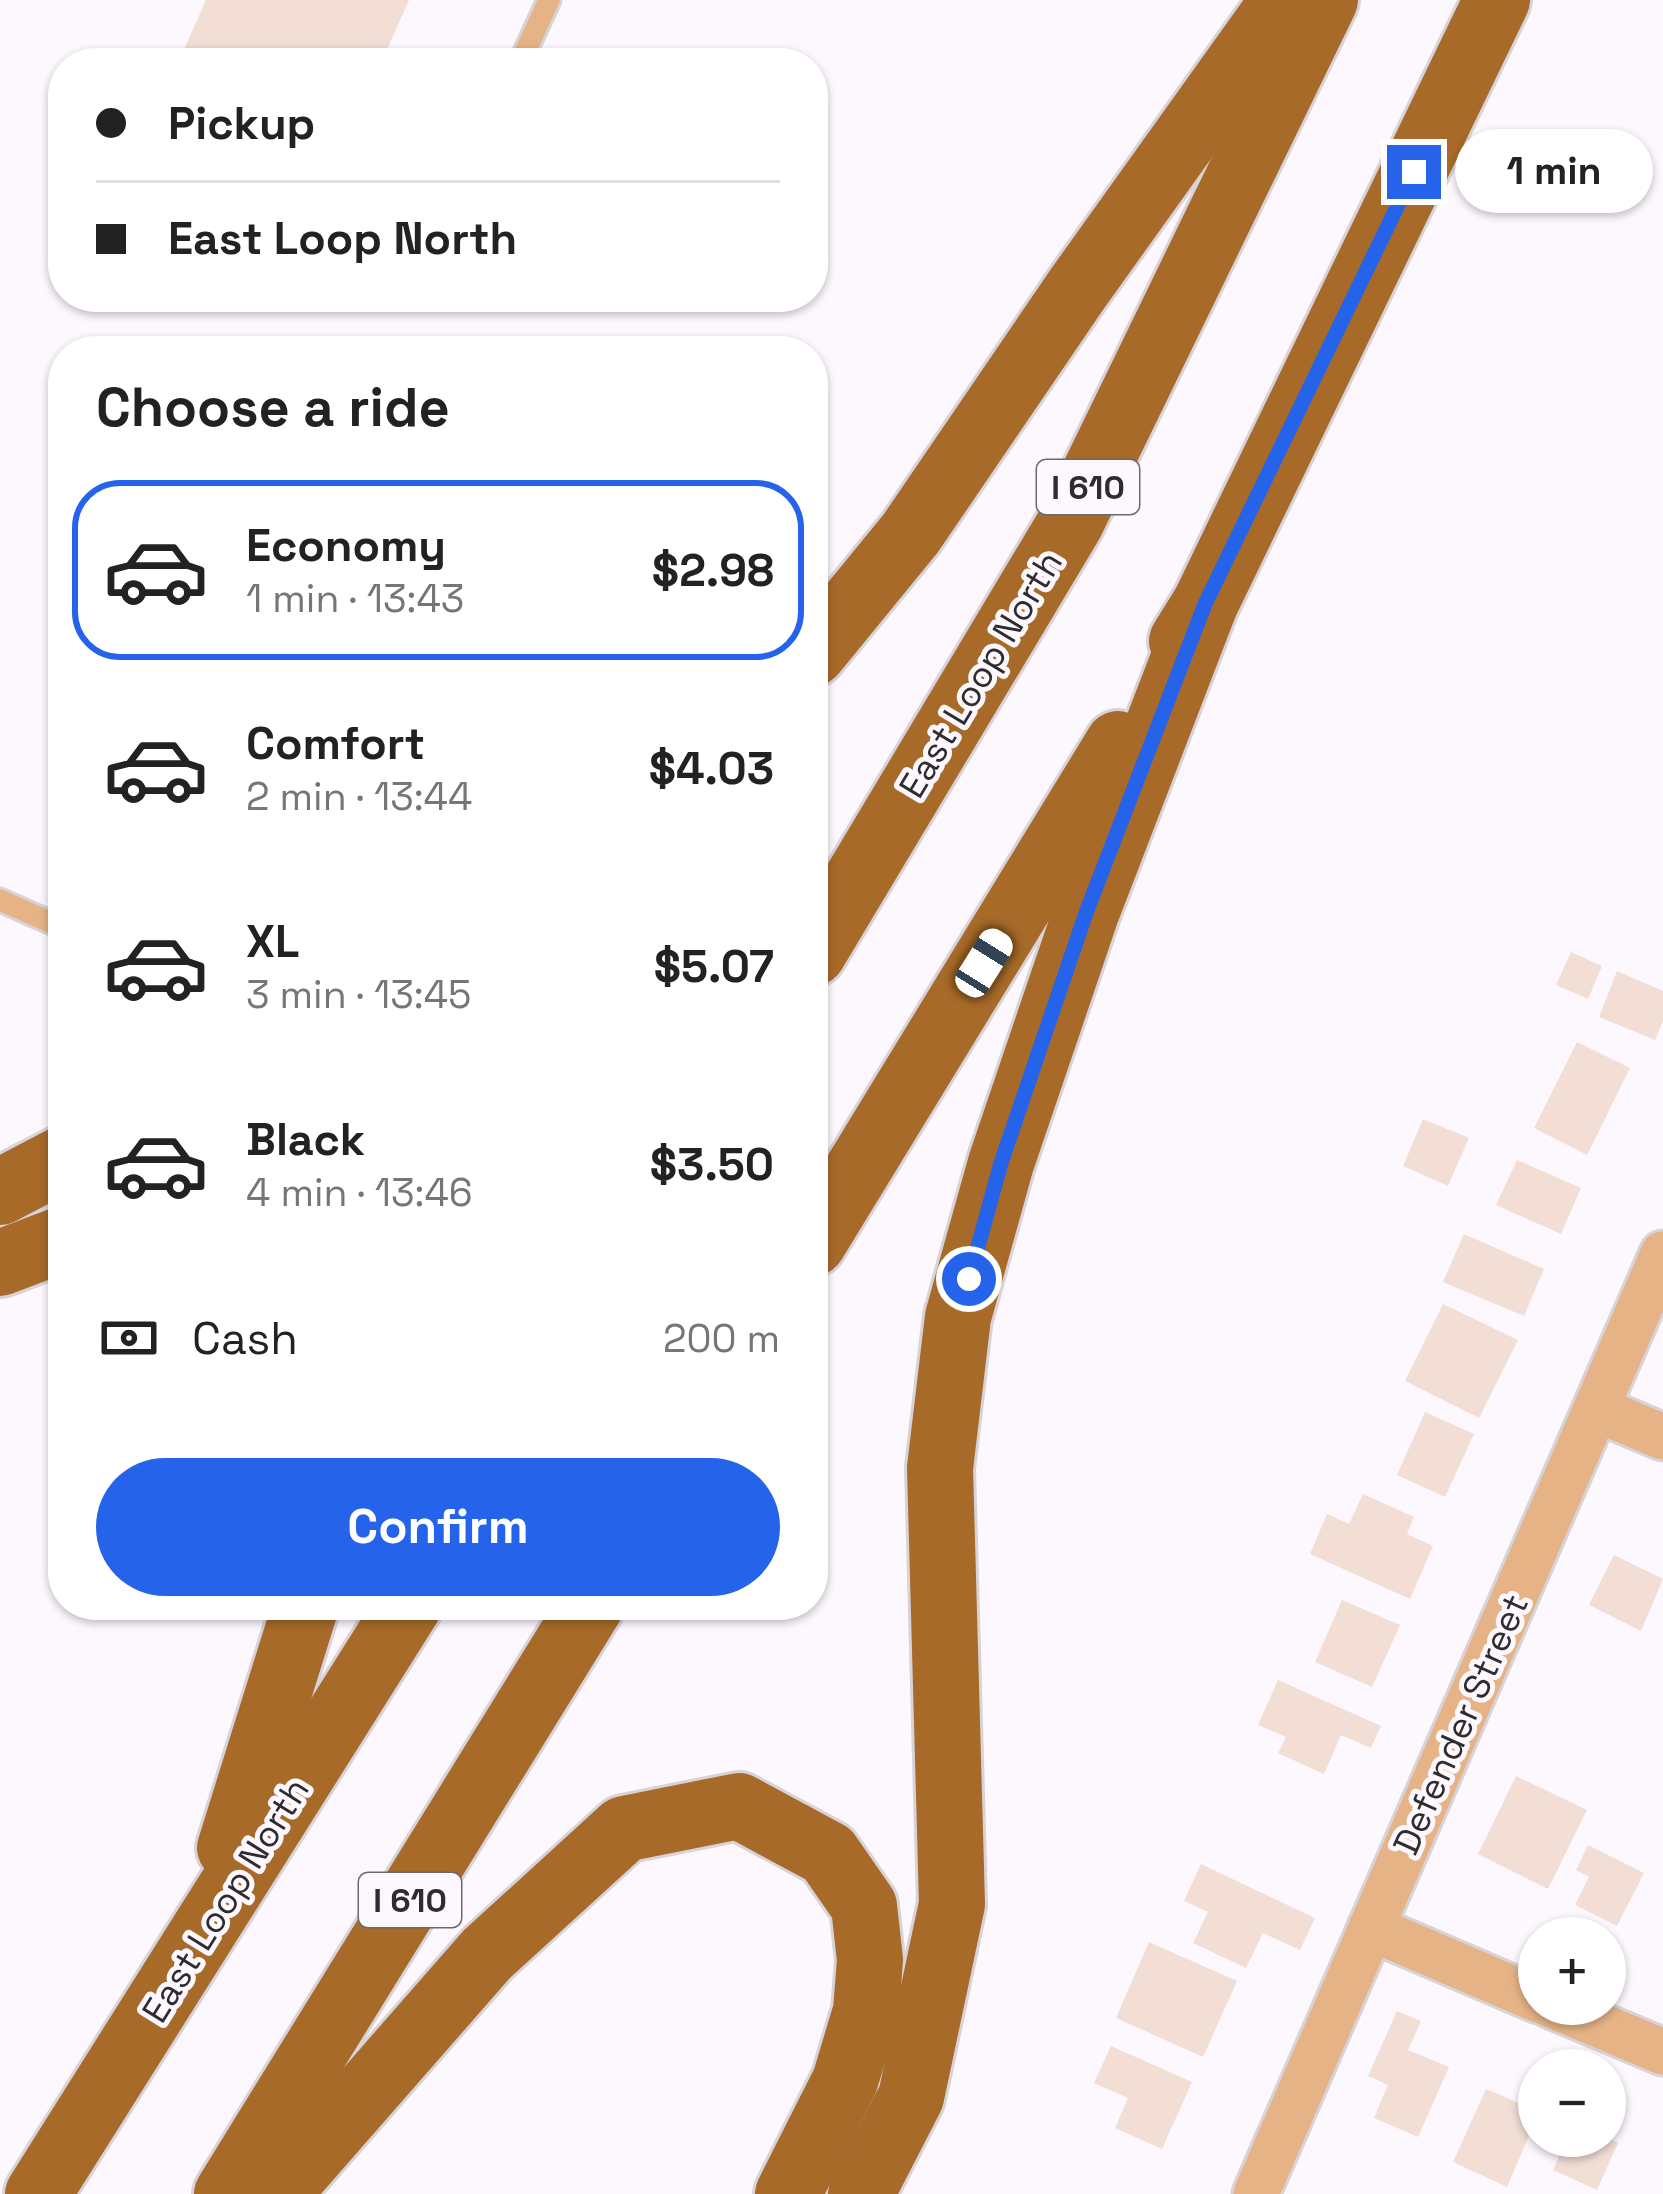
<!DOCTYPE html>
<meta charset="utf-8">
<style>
:root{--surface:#fff;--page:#f2f2f2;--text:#222;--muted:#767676;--line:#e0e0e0;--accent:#2563eb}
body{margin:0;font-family:"Space Grotesk",sans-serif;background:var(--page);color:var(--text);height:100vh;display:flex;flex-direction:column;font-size:45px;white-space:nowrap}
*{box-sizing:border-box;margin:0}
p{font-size:39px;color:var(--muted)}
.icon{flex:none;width:66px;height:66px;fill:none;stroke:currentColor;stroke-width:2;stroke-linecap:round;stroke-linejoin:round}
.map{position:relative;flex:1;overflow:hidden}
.details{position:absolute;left:48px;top:336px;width:780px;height:1284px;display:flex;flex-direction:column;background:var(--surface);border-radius:48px;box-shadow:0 3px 9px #0004}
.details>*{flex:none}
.banner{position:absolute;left:48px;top:48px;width:780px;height:264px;border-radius:48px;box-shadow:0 3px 9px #0004;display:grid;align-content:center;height:264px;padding:0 48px;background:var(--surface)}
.buttons{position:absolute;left:1518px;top:1917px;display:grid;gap:24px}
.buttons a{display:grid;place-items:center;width:108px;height:108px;border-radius:50%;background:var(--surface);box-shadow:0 3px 9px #0004;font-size:60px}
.end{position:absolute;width:54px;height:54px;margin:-27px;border:15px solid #2563eb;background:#fff;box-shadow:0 0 0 6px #fff}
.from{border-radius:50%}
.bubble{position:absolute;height:84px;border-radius:42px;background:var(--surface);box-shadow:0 3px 9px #0004;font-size:39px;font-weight:700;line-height:84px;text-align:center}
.car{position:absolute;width:36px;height:72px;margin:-36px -18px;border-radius:15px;box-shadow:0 0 9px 3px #0007;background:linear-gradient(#fff 24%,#345 0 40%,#fff 0 76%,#345 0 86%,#fff 0)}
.banner b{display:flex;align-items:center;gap:42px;height:114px;font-size:45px}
.banner b+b{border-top:3px solid var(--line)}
.banner i{width:30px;height:30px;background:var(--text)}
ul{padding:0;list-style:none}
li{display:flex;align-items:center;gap:36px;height:180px;margin:0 24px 18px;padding:0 24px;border:6px solid transparent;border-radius:48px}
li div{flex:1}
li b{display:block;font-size:45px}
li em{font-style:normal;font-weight:700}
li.active{border-color:var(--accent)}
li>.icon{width:108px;height:108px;stroke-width:1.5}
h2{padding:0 48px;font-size:54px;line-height:144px}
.pay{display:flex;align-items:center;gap:30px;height:132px;padding:0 48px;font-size:45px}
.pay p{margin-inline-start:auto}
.button{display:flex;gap:24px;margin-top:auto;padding:24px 48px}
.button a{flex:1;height:138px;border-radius:72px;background:var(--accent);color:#fff;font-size:48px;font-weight:700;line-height:138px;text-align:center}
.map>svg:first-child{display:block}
</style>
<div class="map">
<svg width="1663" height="2194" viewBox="0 0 1663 2194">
<rect width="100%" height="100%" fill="#fdf8fe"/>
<g fill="#f2ded5">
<path d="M206 0H409L381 63H178Z"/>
<path d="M1571 952 1602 966 1588 999 1556 985Z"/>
<path d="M1617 971 1663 991V1021L1655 1040 1599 1017Z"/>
<path d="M1577 1042 1630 1068 1587 1155 1534 1128Z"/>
<path d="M1423 1119 1469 1138 1448 1186 1403 1166Z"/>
<path d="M1517 1160 1581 1188 1561 1234 1496 1205Z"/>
<path d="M1464 1234 1544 1269 1524 1316 1443 1282Z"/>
<path d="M1443 1304 1518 1340 1479 1418 1405 1381Z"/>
<path d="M1425 1412 1474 1434 1445 1497 1397 1475Z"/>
<path d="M1363 1494 1414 1517 1407 1534 1433 1546 1410 1599 1310 1554 1327 1514 1349 1524Z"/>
<path d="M1614 1555 1663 1579 1641 1631 1589 1605Z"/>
<path d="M1342 1600 1400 1625 1372 1687 1315 1662Z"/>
<path d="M1278 1680 1381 1726 1371 1748 1341 1735 1324 1774 1278 1753 1286 1737 1258 1725Z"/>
<path d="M1516 1776 1587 1810 1548 1889 1478 1854Z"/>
<path d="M1588 1845 1644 1873 1617 1926 1575 1905 1589 1877 1576 1870Z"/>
<path d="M1201 1864 1315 1918 1300 1950 1263 1933 1246 1968 1193 1943 1208 1912 1184 1901Z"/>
<path d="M1149 1942 1237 1981 1203 2057 1116 2018Z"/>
<path d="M1397 2011 1421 2021 1408 2050 1449 2067 1418 2137 1374 2118 1388 2085 1368 2076Z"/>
<path d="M1111 2046 1192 2082 1162 2149 1115 2128 1128 2098 1094 2083Z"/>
<path d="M1486 2089 1539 2112 1507 2187 1453 2162Z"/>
<path d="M1568 2136H1603L1618 2143 1597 2190 1553 2170Z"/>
</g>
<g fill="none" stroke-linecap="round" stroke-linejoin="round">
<g stroke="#d8d3d9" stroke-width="27">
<g id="lane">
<path d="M520 63 549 0"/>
<path d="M0 900 63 928"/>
</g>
</g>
<g stroke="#d8d3d9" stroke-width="51">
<g id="street">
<path d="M1597 1409 1663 1437"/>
<path d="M1371 1928 1539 2000"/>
<path d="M1549 2004 1663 2052"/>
<path d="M1256 2194 1663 1254"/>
</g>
</g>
<g stroke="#d8d3d9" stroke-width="72">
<g id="highway">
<path d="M1182 641 1205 604 1497 0"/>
<path d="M813 653 911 533 1078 288 1284 0"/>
<path d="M813 953 1071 522 1325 0"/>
<path d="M0 1192 63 1159"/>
<path d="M813 1243 1118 744"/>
<path d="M0 1263 63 1239"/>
<path d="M230 1848 306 1605"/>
<path d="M38 2194 409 1605"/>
<path d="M227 2194 591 1605"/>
<path d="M277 2194 487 1954 624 1829 739 1806 828 1854 864 1906 870 1960 866 2011 845 2081 788 2194"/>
<path d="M861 2194 911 2097 952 1904 940 1468 958 1317 1001 1163 1086 913 1205 604"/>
</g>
</g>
<use href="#lane" stroke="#e5b385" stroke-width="21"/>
<use href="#street" stroke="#e5b385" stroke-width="45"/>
<use href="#highway" stroke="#a76a28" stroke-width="66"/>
</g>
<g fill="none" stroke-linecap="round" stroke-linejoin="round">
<path stroke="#2563eb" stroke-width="15" d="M969 1279 1001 1163 1086 913 1205 604 1414 172"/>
</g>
<g text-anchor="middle" stroke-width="10" stroke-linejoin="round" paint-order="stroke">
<g fill="#fdf8fe" stroke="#6c696d" stroke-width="3">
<rect x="1037" y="460" width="102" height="54" rx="9"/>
<rect x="359" y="1873" width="102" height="54" rx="9"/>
</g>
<g font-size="33" font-weight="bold" fill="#2e2c2f">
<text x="1088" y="499">I 610</text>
<text x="410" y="1912">I 610</text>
</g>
<g font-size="36" fill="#2e2c2f" stroke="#fdf8fe">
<text transform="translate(980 674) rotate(-59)" y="13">East Loop North</text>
<text transform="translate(1460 1724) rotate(-66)" y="13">Defender Street</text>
<text transform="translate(225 1900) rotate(-58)" y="13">East Loop North</text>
</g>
</g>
</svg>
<div class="buttons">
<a>+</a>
<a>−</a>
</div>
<i class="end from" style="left:969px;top:1279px"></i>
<i class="end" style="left:1414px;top:172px"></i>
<div class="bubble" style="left:1455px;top:129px;width:198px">1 min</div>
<i class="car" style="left:984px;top:963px;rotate:32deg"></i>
<div class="banner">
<b><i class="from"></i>Pickup</b>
<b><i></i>East Loop North</b>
</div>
<section class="details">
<h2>Choose a ride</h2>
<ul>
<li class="active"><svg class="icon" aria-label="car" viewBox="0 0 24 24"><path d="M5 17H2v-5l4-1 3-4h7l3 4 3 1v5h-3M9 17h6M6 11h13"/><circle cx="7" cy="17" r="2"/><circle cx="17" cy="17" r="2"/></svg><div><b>Economy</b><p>1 min · 13:43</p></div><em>$2.98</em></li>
<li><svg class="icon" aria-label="car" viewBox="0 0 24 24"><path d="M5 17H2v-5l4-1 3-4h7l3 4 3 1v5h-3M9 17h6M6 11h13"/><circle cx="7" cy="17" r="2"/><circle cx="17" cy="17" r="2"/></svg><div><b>Comfort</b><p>2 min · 13:44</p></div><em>$4.03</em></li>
<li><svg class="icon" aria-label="car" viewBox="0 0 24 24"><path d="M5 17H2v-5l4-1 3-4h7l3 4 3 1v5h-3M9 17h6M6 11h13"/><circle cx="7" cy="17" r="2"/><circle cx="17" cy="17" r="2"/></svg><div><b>XL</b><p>3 min · 13:45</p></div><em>$5.07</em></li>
<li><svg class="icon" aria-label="car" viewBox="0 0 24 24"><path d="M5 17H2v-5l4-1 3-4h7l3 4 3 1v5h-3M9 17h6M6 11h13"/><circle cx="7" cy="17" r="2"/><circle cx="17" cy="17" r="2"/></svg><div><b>Black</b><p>4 min · 13:46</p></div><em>$3.50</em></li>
</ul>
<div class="pay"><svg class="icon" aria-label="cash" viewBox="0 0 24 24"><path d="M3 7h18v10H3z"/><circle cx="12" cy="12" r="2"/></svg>Cash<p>200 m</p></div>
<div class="button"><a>Confirm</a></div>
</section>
</div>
